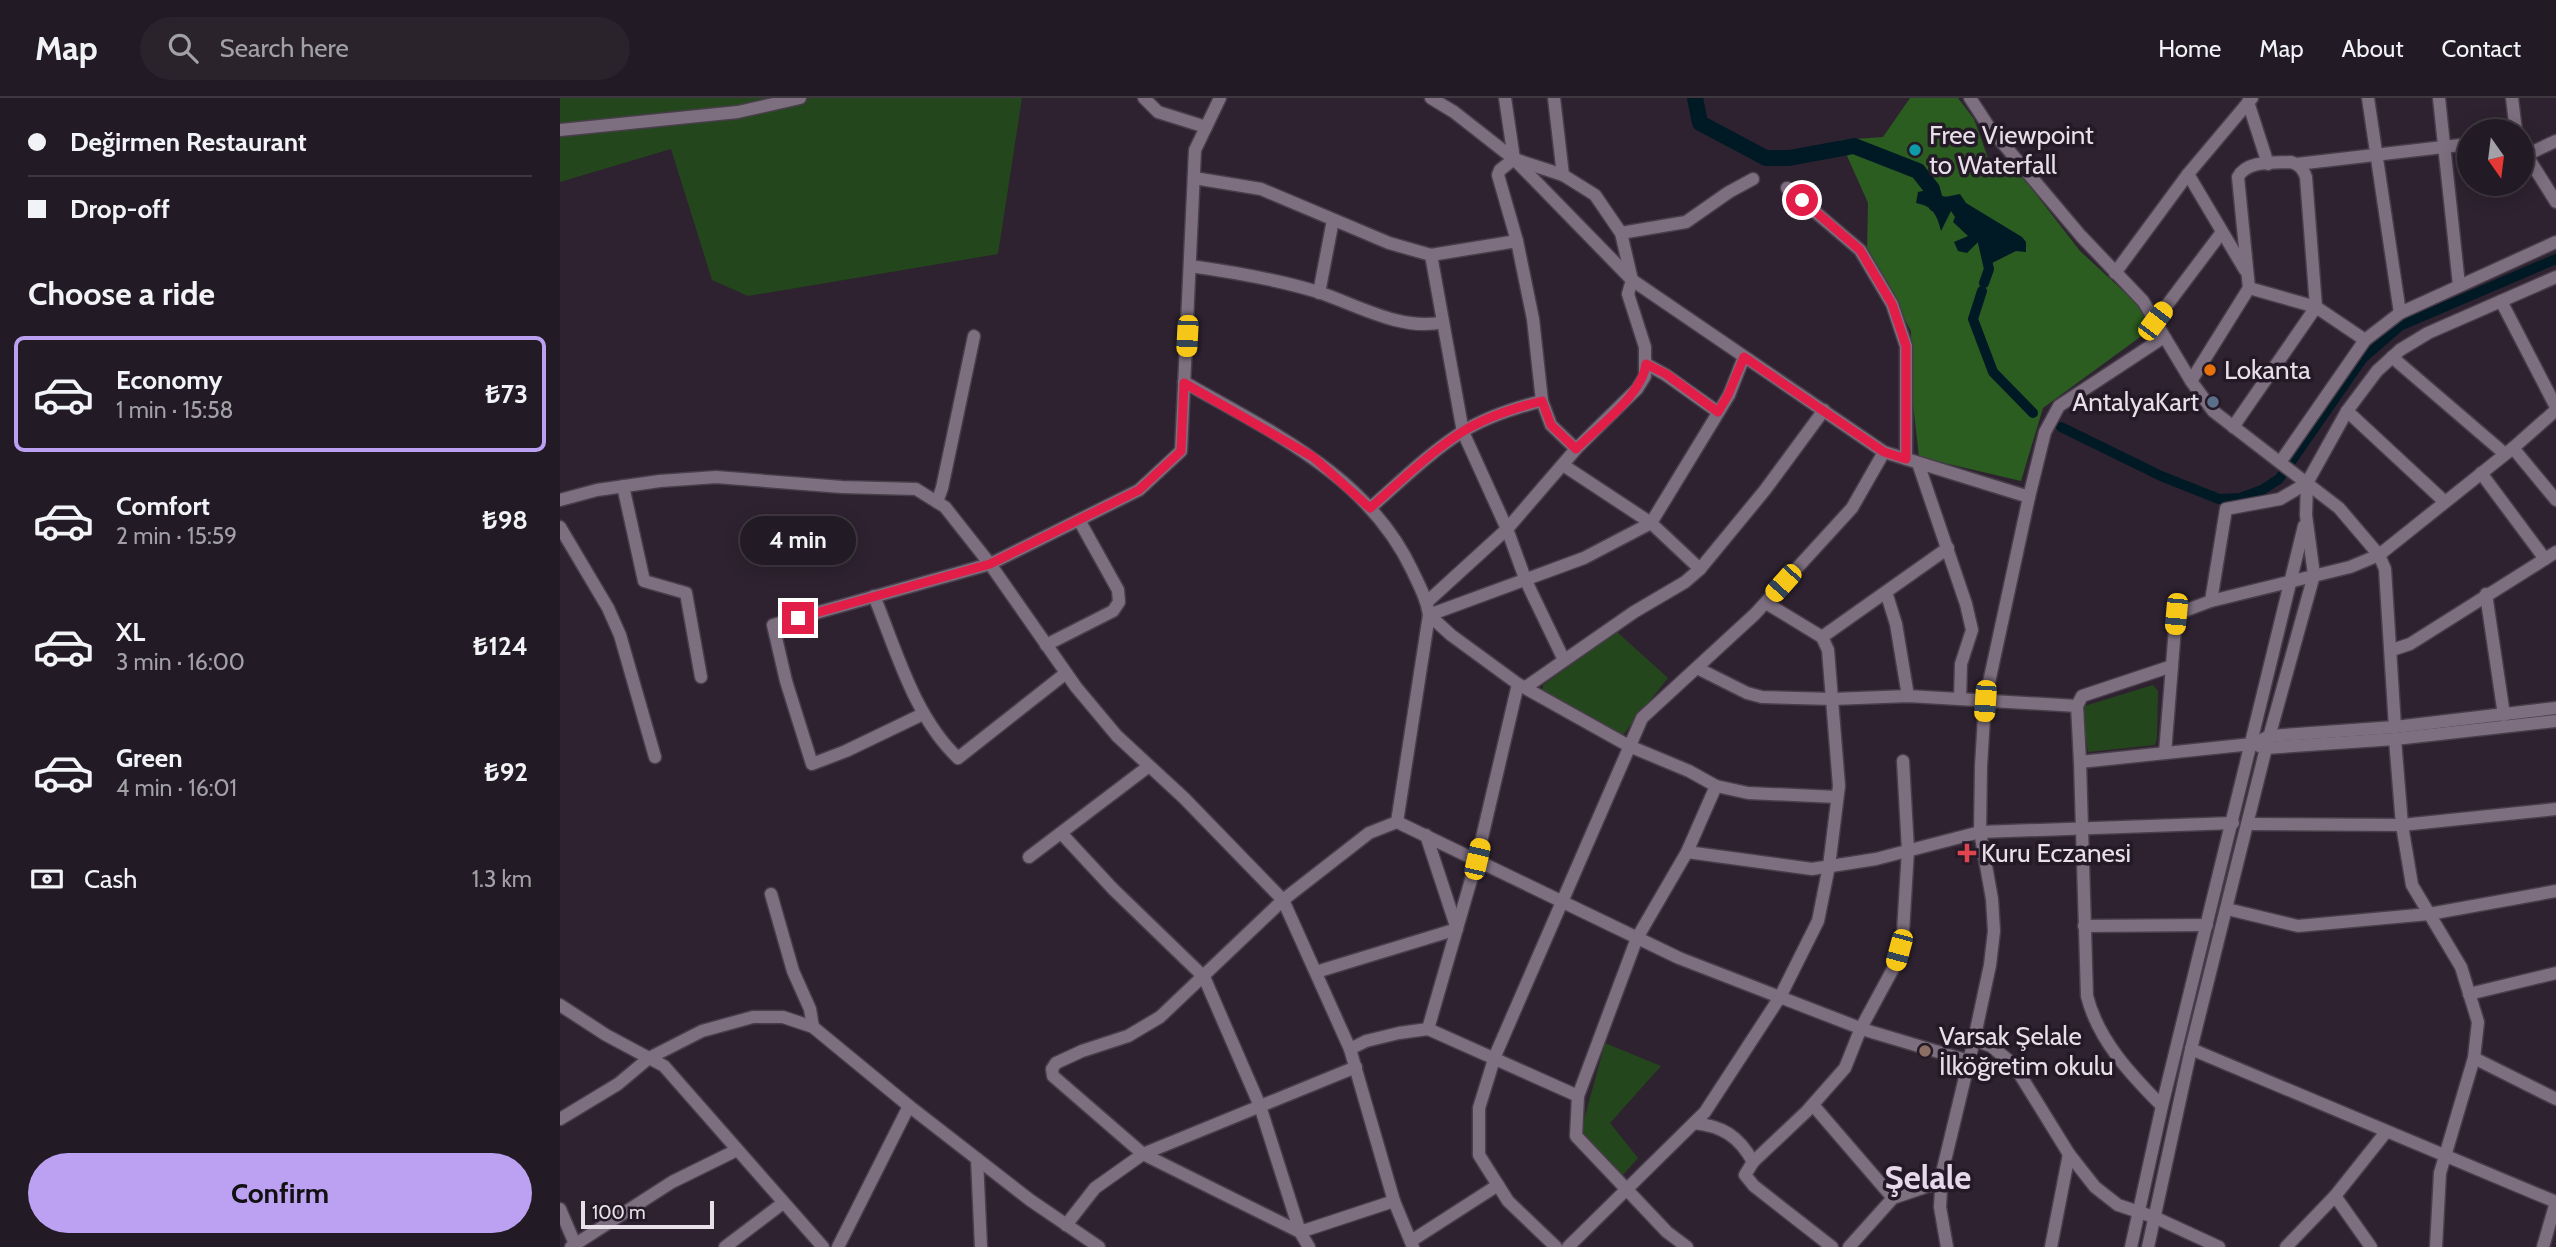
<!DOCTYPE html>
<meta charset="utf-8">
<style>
:root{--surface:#221a24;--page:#2a232c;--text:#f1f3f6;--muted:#a2a1a6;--line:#3f3841;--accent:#bca0f2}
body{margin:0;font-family:Cabin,sans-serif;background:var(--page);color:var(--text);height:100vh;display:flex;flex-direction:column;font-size:26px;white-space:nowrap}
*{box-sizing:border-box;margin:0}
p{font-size:23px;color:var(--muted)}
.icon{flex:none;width:38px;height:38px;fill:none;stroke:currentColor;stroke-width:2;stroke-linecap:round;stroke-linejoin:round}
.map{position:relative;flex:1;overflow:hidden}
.side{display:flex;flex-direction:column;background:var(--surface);width:560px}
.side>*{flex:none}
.hud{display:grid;align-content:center;height:154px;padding:0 28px;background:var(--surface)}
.needle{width:46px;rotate:166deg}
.fabs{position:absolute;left:1897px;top:21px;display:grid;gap:14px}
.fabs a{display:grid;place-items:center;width:77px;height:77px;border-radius:50%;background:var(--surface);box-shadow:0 4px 18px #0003,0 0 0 2px var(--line);font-size:35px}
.scale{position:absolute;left:21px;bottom:18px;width:133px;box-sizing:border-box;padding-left:7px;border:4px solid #e8e0e9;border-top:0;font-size:19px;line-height:24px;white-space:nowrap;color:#e8e0e9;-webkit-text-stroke:5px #241927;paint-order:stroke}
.end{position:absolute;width:32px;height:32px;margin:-16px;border:9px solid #e11d48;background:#fff;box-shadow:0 0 0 4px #fff}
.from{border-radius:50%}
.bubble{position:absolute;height:49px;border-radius:24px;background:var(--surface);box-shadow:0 4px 18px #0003,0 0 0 2px var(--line);font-size:23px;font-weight:700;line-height:49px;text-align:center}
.car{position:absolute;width:21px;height:42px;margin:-21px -10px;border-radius:9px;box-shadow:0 0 5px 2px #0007;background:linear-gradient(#f5c518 24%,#345 0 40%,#f5c518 0 76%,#345 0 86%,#f5c518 0)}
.hud b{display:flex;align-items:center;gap:24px;height:66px;font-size:26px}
.hud b+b{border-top:2px solid var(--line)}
.hud i{width:18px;height:18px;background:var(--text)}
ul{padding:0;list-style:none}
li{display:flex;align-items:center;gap:21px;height:116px;margin:0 14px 10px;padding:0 14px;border:4px solid transparent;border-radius:10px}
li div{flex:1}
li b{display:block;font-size:26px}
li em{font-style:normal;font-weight:700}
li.on{border-color:var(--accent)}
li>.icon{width:63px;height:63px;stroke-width:1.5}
h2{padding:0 28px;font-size:32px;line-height:84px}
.pay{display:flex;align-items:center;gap:18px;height:77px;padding:0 28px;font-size:26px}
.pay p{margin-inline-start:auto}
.primary-button{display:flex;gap:14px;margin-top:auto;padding:14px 28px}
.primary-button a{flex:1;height:80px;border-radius:42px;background:var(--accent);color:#111;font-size:28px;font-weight:700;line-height:80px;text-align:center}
header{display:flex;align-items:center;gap:42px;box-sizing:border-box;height:98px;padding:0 35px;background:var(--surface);border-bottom:2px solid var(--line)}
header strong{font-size:33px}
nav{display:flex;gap:38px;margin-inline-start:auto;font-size:24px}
.search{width:490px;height:63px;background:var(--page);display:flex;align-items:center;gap:18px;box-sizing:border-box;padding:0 24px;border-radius:38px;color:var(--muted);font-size:26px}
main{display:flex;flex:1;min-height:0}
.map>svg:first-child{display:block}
</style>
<header>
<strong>Map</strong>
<div class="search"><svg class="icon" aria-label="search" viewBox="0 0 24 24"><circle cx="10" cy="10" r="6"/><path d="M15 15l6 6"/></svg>Search here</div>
<nav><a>Home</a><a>Map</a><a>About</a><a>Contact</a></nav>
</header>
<main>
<section class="side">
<div class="hud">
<b><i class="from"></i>Değirmen Restaurant</b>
<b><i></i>Drop-off</b>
</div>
<h2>Choose a ride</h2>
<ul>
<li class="on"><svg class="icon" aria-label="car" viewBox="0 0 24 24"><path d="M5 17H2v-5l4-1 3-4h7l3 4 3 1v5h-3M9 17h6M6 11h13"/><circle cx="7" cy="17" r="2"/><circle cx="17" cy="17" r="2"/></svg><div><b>Economy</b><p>1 min · 15:58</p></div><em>₺73</em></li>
<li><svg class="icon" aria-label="car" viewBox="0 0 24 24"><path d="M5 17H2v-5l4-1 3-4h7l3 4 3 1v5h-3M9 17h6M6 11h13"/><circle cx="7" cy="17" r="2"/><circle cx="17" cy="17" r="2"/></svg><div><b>Comfort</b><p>2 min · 15:59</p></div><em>₺98</em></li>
<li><svg class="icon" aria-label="car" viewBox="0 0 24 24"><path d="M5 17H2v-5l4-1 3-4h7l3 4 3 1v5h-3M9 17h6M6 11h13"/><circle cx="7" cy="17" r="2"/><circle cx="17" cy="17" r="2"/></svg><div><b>XL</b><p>3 min · 16:00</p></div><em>₺124</em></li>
<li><svg class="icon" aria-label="car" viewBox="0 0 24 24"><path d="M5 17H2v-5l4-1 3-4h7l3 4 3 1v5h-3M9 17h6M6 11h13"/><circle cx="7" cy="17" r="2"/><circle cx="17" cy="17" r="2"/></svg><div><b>Green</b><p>4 min · 16:01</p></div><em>₺92</em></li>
</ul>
<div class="pay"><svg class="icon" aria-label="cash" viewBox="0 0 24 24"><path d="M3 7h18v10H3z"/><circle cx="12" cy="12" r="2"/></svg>Cash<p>1.3 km</p></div>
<div class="primary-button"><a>Confirm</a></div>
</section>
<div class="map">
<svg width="1996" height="1149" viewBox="0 0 1996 1149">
<rect width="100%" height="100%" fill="#2e2230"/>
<g fill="#24461c">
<path d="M0 0H462L438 156 188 198 152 182 111 51 0 84Z"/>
<path d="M1057 534 1108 580 1062 638 983 593V587Z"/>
<path d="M1593 587 1598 593 1597 639 1595 647 1528 654 1521 609Z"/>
<path d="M1045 945 1101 968 1050 1025 1078 1060 1061 1079 1021 1033Z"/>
</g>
<path fill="#2b5c20" d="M1350 0H1398L1414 21 1428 60 1462 78 1520 153 1584 212 1587 234 1483 310 1461 383 1359 359 1352 297 1351 233 1307 152 1308 105 1280 42 1323 39Z"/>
<path fill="#001a25" d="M1372 91 1380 100 1400 96 1406 105 1462 139 1466 144V154L1456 153 1428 167 1426 165 1429 151 1422 140 1407 155 1398 153 1394 144 1408 138 1393 124 1395 119 1391 113 1381 133C1377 117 1373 108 1356 105L1358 94Z"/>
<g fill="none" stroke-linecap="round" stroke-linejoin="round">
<g stroke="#001a25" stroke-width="10">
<path d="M1419 127 1429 171 1424 185"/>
<path d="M1422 193 1413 221 1433 274 1473 315"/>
<path d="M1501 329 1601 378 1659 401 1680 400 1702 392 1719 381 1803 260 1840 228 1996 161"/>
</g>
<path stroke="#001a25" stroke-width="16" d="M1135 0 1140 25 1206 60H1229L1294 48 1358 73 1372 91 1376 106H1382"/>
<g stroke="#483e4a" stroke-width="15">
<g id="minor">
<path d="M584 0 598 14 646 29"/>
<path d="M871 0 894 14 954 61 1072 182 1324 354 1469 399"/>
<path d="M945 0 954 61"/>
<path d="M994 0 1003 77"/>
<path d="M1410 0 1429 29 1521 138 1583 203 1631 283 1653 313 1779 410 1819 457 1825 471 1835 629"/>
<path d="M1808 0 1840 215"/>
<path d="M1879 0 1899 187"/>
<path d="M1952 0 1956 33"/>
<path d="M1688 4 1708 66"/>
<path d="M0 32 178 14 240 0"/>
<path d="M1962 50 1996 104"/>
<path d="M1966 57 1996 43"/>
<path d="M954 61 940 72 938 77 957 143 973 221 982 303 991 327 1016 351"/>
<path d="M1737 66 1909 46"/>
<path d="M1628 76 1685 172"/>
<path d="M634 80 701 91 829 145 871 157 957 143"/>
<path d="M1227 90 1300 152 1332 206 1346 248V361"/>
<path d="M1061 135 1126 124 1169 94 1193 81"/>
<path d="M871 157 903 334 947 431 966 483 1004 562"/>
<path d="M630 168C673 174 716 181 758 194 795 206 842 234 883 224"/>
<path d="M1555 175 1628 76 1692 0"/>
<path d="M1689 190 1756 209 1805 242"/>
<path d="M759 195 773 122"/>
<path d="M1941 203 1996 309"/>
<path d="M1595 223 1662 134"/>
<path d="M1832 259 1945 356"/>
<path d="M1086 266 1106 277 1158 314"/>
<path d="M1631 283 1689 190 1678 79C1687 62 1714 65 1731 64 1740 67 1743 71 1746 79L1756 209 1673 329"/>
<path d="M624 284C711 334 807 377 852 472 859 487 867 501 869 517L837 724"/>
<path d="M1996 312 1953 350 1819 457 1790 469 1651 503 1616 516 1612 568 1522 598 1517 608 1520 664 1692 646 1710 638 1835 629 1996 610"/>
<path d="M1787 313 1885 404"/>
<path d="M1953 350 1996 402"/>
<path d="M1721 363 1805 242 1840 215 1996 144"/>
<path d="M1358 365 1406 506 1412 532 1401 566 1400 601"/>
<path d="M1003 367 1091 425 1140 471"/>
<path d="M1921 375 1985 461"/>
<path d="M63 388 84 483 126 495 141 579"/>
<path d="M0 402 37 392 100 383 156 379 282 389 356 391 385 409 430 466 516 589 557 638 624 700 723 802 790 951 834 1103 853 1149"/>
<path d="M377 404 382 390 414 238"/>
<path d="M810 410C840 384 869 355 902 334 926 319 954 310 982 303"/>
<path d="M0 429 48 510 60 537 95 659"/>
<path d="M1326 494 1336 526 1348 598"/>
<path d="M1926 496 1944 617"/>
<path d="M314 498C336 551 354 619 398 660L506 575"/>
<path d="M1651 503 1666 411 1720 401 1747 385"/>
<path d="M867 504 947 431 1016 351 1077 291 1085 278V249L1068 196 1072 182 1061 135 1035 97 1003 77 954 61"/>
<path d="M869 517 891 537 958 586 1069 648 1129 673 1156 688 1127 754 1077 840 1018 998 1016 1038 1107 1134 1127 1149"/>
<path d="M869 517 1024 460 1091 425 1169 297 1184 259"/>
<path d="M1262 539 1388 450"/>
<path d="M486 547 553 513 559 504 558 492 519 422"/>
<path d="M1832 552 1850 546 1996 454"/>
<path d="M1137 570 1187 595 1202 599 1273 601 1348 598 1517 608"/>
<path d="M966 589 1074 514 1125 484 1140 471 1205 392 1264 312"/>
<path d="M363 616 286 653 252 666 226 583 213 527 430 466 579 392 621 353 635 52 660 0"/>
<path d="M1835 641 1842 727 1852 787 1901 869 1918 924 1914 960 1880 1075 1876 1149"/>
<path d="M1699 648 1706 650 1835 641 1996 623"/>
<path d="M1605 655 1612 568"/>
<path d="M1520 664 1527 898C1538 942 1571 977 1602 1008"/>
<path d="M1156 688 1188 695 1277 699"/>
<path d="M1688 726 1842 727 1996 711"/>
<path d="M501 735 553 791 644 879 700 1008 740 1134 834 1103"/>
<path d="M1127 754 1252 771 1316 761 1420 734 1673 725"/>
<path d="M469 759 589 668"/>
<path d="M211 796 233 873 250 911 253 929"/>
<path d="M1667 811 1738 828 1869 816 1996 793"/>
<path d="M1524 828 1647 827"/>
<path d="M756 874 897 831 866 737"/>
<path d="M1909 896 1996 875"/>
<path d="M0 907 46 937 104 968 263 1149"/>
<path d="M868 931 917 761 958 586"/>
<path d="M1414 942 1431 948 1454 967 1509 1056 1535 1089 1558 1107 1594 1119 1659 1149"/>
<path d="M790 951 806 943 839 935 868 931 1018 998"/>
<path d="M1631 951 1996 1104 1983 1149"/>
<path d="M1914 960 1996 1001"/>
<path d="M1253 1007 1333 1100"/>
<path d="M0 1021 58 986 89 960 142 933 193 919H223L253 929 349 1008 470 1102 539 1149"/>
<path d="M1134 1025C1162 1028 1179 1038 1193 1064"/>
<path d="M417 1061 421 1149"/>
<path d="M1775 1098 1826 1034"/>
<path d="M0 1111 15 1146"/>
<path d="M506 1127 535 1090 583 1056 796 969"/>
<path d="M851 1143 938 1087"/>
<path d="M11 1149 112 1084 177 1052"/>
<path d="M165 1149 223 1105"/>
<path d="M278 1149 349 1008"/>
<path d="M749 1149 740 1134 583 1056 493 978 492 971 496 965 522 953 568 938 600 919 723 802 809 735 837 724 1119 860 1305 932 1409 963"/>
<path d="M996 1149 948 1103 919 1057V1010L935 958 1082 620 1195 516 1292 410 1324 354"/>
<path d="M1008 1149 1145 1014 1220 899 1258 823 1269 768 1279 688 1268 552 1262 539 1206 505"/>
<path d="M1272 1149 1194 1088 1185 1077 1193 1064 1247 1013 1285 970 1301 930 1334 869 1343 834 1348 752 1343 663"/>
<path d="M1289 1149 1333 1100 1380 1084"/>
<path d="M1387 1149 1380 1109 1382 1075 1414 942 1430 867 1434 833 1432 801 1420 734 1421 668 1425 603 1469 399 1485 334 1499 308 1604 239"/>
<path d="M1491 1149 1509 1056"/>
<path d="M1571 1149 1602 1008 1744 428"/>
<path d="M1588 1149 1631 951 1706 650 1754 477 1746 417 1747 385 1787 313 1817 273 1840 252 1868 235 1996 179"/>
<path d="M1726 1149 1775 1098 1811 1149"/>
</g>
</g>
<use href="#minor" stroke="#7d6f80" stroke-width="12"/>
</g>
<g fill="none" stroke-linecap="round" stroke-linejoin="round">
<path stroke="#e11d48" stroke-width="9" d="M238 520 430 466 579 392 621 353 624 285 753 359 810 410C840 384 869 355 902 334 926 319 954 310 982 303L991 327 1016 351C1038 329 1082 297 1086 266L1106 276 1158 314 1168 297 1184 259 1324 354 1346 361V248L1332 206 1300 152 1242 102"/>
</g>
<circle fill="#0f9aa8" stroke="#241927" stroke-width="2.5" cx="1355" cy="52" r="7"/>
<circle fill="#e8710a" stroke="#241927" stroke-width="2.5" cx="1650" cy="272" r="7"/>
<circle fill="#5c6f8a" stroke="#241927" stroke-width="2.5" cx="1653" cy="304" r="7"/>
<path fill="#e0444e" stroke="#241927" stroke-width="2.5" d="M1403.5 744.5h7v7h7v7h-7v7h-7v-7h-7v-7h7z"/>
<circle fill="#8d6e63" stroke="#241927" stroke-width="2.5" cx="1365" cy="953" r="7"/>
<g text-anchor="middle" stroke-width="7" stroke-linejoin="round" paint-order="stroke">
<g font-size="26" fill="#e8e0e9" stroke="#241927" text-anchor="start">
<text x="1369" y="46">Free Viewpoint<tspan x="1369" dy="30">to Waterfall</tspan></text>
<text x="1664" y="281">Lokanta</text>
<text x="1639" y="313" text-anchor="end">AntalyaKart</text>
<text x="1421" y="764">Kuru Eczanesi</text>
<text x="1379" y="947">Varsak Şelale<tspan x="1379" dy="30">İlköğretim okulu</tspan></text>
</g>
<g font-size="33" font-weight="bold" fill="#e8d8eb" stroke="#241927">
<text x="1368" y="1091">Şelale</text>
</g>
</g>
</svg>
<div class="fabs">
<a><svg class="needle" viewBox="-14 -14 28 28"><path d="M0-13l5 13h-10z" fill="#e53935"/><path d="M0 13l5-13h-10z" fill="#a2a1a6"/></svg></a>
</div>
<div class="scale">100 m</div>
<i class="end from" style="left:1242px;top:102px"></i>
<i class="end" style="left:238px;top:520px"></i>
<div class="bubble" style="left:180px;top:418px;width:116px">4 min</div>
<i class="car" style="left:1595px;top:223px;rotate:37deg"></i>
<i class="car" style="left:627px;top:238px;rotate:183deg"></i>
<i class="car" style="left:1223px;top:485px;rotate:222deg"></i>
<i class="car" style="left:1616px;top:516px;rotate:185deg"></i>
<i class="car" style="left:1425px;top:603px;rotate:184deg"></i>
<i class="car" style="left:917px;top:761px;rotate:13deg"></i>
<i class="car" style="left:1339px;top:852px;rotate:195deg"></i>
</div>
</main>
